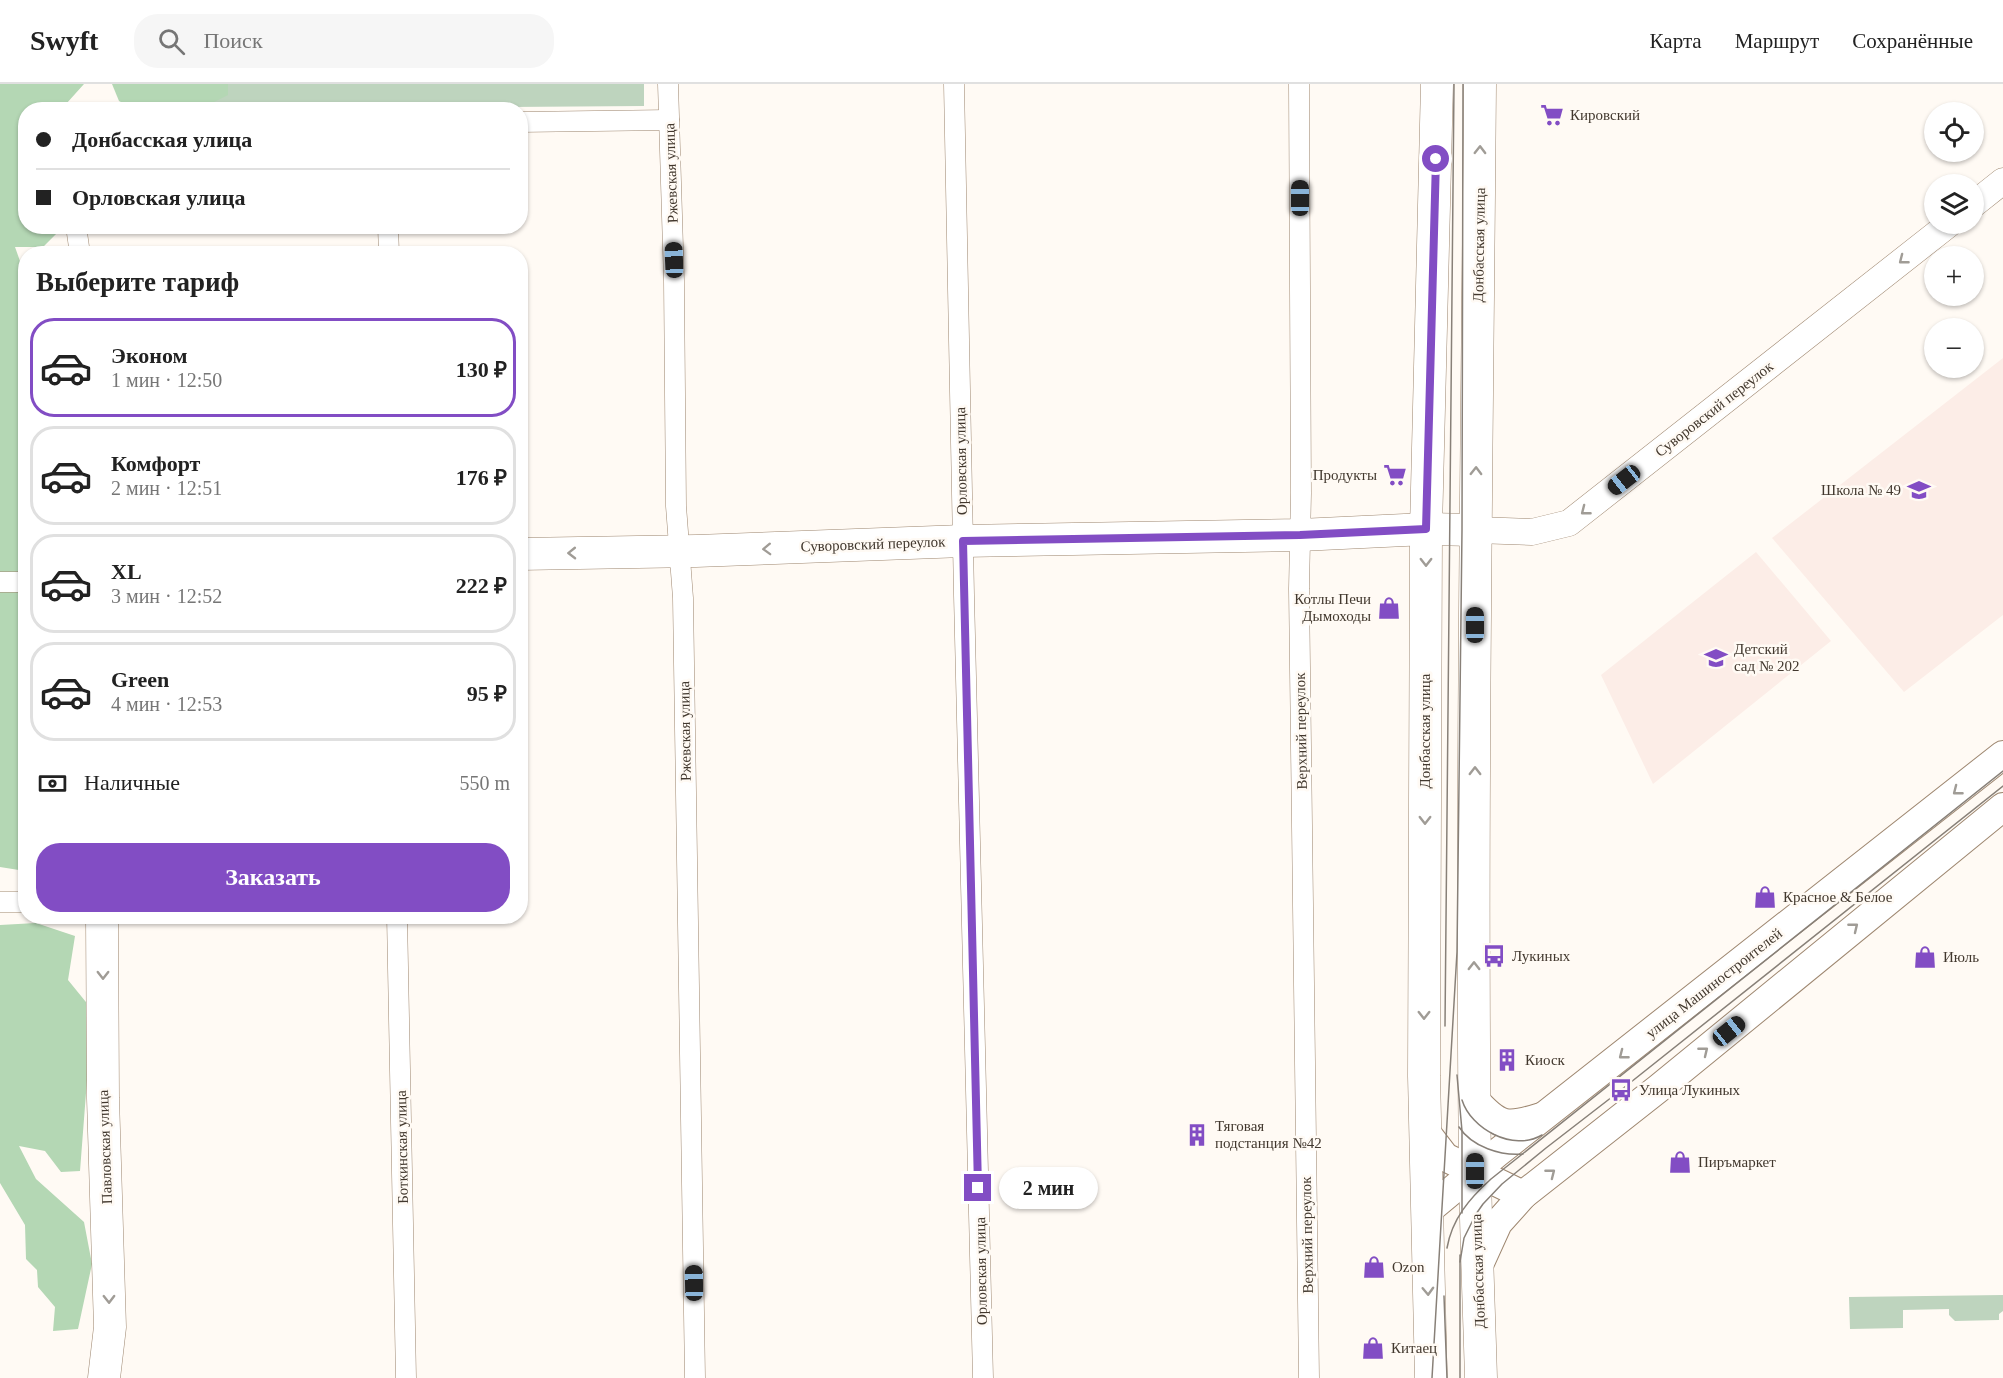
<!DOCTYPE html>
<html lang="ru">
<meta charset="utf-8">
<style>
:root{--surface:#fff;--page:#f6f6f6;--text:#222;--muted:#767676;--line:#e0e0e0;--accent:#824dc4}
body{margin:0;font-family:"Times New Roman",serif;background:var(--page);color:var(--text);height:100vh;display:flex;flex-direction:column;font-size:22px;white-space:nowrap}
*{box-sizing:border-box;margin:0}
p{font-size:20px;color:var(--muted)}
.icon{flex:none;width:33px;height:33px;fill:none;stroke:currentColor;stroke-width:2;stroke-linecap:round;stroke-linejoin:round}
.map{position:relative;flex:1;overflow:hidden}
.panel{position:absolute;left:18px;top:162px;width:510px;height:678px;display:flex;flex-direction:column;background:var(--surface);border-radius:24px;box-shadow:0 2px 4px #0004}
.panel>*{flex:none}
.top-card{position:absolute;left:18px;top:18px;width:510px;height:132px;border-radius:24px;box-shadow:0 2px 4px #0004;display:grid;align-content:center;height:132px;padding:0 18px;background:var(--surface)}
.fabs{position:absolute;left:1924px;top:18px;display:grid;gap:12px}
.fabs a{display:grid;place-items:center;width:60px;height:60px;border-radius:50%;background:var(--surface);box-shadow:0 2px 4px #0004;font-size:30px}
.end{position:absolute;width:27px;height:27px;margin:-14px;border:8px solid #824dc4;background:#fff;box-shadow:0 0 0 3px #fff}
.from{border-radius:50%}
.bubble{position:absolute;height:42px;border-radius:21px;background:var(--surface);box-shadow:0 2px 4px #0004;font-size:20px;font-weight:600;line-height:42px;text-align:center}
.car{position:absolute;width:18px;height:36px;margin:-18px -9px;border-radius:8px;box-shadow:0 0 4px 2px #0007;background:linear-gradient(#222 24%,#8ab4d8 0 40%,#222 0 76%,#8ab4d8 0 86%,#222 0)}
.top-card b{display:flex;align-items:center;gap:21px;height:57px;font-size:22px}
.top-card b+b{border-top:2px solid var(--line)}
.top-card i{width:15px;height:15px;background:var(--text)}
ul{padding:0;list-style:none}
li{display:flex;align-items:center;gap:18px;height:99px;margin:0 12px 9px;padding:0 6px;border:3px solid var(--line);border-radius:24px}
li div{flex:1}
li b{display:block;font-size:22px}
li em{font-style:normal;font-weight:600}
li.selected{border-color:var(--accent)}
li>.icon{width:54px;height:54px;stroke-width:1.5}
h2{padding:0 18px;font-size:27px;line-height:72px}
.pay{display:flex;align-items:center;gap:15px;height:66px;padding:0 18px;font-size:22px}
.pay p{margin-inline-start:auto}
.primary-button{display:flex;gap:12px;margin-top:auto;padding:12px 18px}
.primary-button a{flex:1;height:69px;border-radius:24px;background:var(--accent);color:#fff;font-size:24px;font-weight:600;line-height:69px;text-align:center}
header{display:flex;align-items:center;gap:36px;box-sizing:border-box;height:84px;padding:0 30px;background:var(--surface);border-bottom:2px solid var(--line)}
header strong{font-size:28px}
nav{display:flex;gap:33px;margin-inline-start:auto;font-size:21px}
.search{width:420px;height:54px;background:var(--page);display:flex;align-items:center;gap:15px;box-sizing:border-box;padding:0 21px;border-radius:24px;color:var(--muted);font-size:22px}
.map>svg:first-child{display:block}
</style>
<header>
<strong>Swyft</strong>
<div class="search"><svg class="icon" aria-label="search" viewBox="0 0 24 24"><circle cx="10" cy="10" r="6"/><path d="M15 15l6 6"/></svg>Поиск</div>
<nav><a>Карта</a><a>Маршрут</a><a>Сохранённые</a></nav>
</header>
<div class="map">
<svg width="2003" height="1294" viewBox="0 0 2003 1294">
<rect width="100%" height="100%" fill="#fffaf4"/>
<g fill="#fcede7">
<path d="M2003 274V531L1904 608 1772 454Z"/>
<path d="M1756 468 1831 557 1653 700 1601 591Z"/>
</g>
<g fill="#bed4be">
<path d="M138 0H644V22L138 26Z"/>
<path d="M2003 1211V1227L1999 1230V1236L1955 1237 1949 1231V1225L1903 1226V1244L1850 1245 1849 1213Z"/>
</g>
<g fill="#b4d7b4">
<path d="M0 0H84L66 20 68 25 26 26V142L59 143 58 148 43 163H15L26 194 25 787 0 783Z"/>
<path d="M112 0H228V11L206 22 134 25 119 17Z"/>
<path d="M36 839 75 852 68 896 90 923 88 983 80 1087 61 1088 45 1067 19 1062 36 1095 84 1138 92 1180 78 1245 53 1247 55 1223 38 1203 37 1186 26 1175 25 1141 0 1099V841Z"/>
</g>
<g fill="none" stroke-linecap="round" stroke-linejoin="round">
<g stroke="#9e8770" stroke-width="21">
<g id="minor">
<path d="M668 0 674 197 676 422 683 514 695 1294"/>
<path d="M954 0 964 511 983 1294"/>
<path d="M1299 0 1301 409 1299 505 1309 1294"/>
<path d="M520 38 669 36"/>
<path d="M76 142 80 170"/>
<path d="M388 142 389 170"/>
<path d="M0 498H26"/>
<path d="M0 818H26"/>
<path d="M397 832 406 1294"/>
</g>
</g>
<g stroke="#9e8770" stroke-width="27">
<g id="tertiary">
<path d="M1974 120 2003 97"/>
<path d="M1476 446 1532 448 1569 439 1949 140"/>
</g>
</g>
<g stroke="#9e8770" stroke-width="30">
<g id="secondary">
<path d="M1475 1016C1499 1043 1507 1044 1541 1033"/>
<path d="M1425 1047 1445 1073 1523 1111"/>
<path d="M1426 1128 1497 1069 2003 671"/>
<path d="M1478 1183 1498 1139 1523 1111 1659 1004 2003 723"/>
</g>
</g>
<g stroke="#9e8770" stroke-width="33">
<g id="primary">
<path d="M1480 0C1477 362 1471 724 1475 1086 1476 1155 1479 1225 1481 1294"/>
<path d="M520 470 696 467 963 457 1300 451 1426 445 1476 446"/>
<path d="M102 832 103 1014 110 1243 104 1294"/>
<path d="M1431 1294 1424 992 1426 445 1437 0"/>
</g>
</g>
<use href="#minor" stroke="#fff" stroke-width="20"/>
<use href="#tertiary" stroke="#fff" stroke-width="26"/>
<use href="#secondary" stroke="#fff" stroke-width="28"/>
<use href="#primary" stroke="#fff" stroke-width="32"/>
<g stroke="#888078" stroke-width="1.5">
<path d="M1445 942 1454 0"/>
<path d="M1457 991 1462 1047V1129"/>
<path d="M1462 1016C1471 1045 1513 1068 1542 1051"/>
<path d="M1459 1043C1472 1063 1501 1072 1523 1070"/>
<path d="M1447 1164C1452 1135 1469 1115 1491 1095L2003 687"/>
<path d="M1460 1178 1464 1154 1476 1130 1483 1120 1502 1100 1546 1064 1621 1006 2003 702"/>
<path d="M1444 1212 1447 1294"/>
<path d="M1432 1294 1457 868 1462 446 1463 0"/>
<path d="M1460 1294V1171"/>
</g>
</g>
<defs><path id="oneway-chevron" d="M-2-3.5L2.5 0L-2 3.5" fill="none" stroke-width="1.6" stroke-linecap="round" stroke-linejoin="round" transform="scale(1.5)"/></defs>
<g stroke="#a09c96">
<use href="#oneway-chevron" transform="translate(1480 66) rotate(-89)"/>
<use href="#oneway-chevron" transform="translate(1903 176) rotate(142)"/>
<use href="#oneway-chevron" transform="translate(1476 387) rotate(-89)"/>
<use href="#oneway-chevron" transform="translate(1585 427) rotate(142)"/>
<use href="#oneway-chevron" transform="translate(767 465) rotate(178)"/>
<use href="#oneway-chevron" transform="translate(572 469) rotate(179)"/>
<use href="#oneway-chevron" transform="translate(1426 478) rotate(90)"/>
<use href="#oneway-chevron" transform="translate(1475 687) rotate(-90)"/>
<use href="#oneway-chevron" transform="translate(1957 707) rotate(142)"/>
<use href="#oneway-chevron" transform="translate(1425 736) rotate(90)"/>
<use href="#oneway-chevron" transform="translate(1854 843) rotate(-39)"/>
<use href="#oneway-chevron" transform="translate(1474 882) rotate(-90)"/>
<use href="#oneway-chevron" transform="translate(103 891) rotate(90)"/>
<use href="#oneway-chevron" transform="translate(1424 931) rotate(90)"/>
<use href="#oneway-chevron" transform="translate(1704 967) rotate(-39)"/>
<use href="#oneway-chevron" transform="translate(1623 971) rotate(142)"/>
<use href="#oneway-chevron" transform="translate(1551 1089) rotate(-38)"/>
<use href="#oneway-chevron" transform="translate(1428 1207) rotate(88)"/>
<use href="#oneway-chevron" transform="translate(109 1215) rotate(89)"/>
</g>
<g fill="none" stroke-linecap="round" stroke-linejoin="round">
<path stroke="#824dc4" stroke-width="8" d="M978 1104 963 457 1300 451 1426 445 1436 75"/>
</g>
<defs>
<g id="supermarket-bare" transform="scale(1.8)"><path d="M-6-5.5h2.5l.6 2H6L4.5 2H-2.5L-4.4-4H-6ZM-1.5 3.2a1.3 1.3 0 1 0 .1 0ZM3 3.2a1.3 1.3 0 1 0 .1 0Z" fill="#824dc4" stroke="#fffaf4" stroke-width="2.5" paint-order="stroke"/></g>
<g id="school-bare" transform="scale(1.8)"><path d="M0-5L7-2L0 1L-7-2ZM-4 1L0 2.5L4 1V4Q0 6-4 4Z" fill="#824dc4" stroke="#fffaf4" stroke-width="2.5" paint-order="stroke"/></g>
<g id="shop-bare" transform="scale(1.8)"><path d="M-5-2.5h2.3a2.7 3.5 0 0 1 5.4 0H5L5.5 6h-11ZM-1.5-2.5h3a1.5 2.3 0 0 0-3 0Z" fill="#824dc4" stroke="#fffaf4" stroke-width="2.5" paint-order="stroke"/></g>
<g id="bus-bare" transform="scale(1.8)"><path d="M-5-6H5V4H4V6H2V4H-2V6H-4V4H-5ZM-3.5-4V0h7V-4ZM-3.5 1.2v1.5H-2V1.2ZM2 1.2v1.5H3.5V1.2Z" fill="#824dc4" stroke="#fffaf4" stroke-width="2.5" paint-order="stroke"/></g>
<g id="building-bare" transform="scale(1.8)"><path d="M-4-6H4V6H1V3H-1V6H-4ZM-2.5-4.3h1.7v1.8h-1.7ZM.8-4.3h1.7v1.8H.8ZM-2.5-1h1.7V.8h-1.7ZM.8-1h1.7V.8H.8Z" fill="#824dc4" stroke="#fffaf4" stroke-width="2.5" paint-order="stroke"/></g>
</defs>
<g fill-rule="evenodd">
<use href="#supermarket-bare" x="1552" y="31"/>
<use href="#supermarket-bare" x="1395" y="391"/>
<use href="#school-bare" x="1919" y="406"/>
<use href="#shop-bare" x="1389" y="524"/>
<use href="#school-bare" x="1716" y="574"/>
<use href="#shop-bare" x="1765" y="813"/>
<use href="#bus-bare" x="1494" y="872"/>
<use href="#shop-bare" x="1925" y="873"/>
<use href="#building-bare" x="1507" y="976"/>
<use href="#bus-bare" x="1621" y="1006"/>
<use href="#building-bare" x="1197" y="1051"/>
<use href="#shop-bare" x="1680" y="1078"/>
<use href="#shop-bare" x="1374" y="1183"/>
<use href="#shop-bare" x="1373" y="1264"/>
</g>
<g text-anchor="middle" stroke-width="5" stroke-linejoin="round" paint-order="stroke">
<g font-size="15" fill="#42382e" stroke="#fffaf4" text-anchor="start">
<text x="1570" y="36">Кировский</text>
<text x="1377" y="396" text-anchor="end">Продукты</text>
<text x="1901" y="411" text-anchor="end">Школа № 49</text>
<text x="1371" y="520" text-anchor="end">Котлы Печи<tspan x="1371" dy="17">Дымоходы</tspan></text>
<text x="1734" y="570">Детский<tspan x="1734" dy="17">сад № 202</tspan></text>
<text x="1783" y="818">Красное &amp; Белое</text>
<text x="1512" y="877">Лукиных</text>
<text x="1943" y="878">Июль</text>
<text x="1525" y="981">Киоск</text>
<text x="1639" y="1011">Улица Лукиных</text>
<text x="1215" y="1047">Тяговая<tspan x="1215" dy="17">подстанция №42</tspan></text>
<text x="1698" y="1083">Пиръмаркет</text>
<text x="1392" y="1188">Ozon</text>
<text x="1391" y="1269">Китаец</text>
</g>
<g font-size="15" fill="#42382e" stroke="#fffaf4">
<text transform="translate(671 89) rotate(-92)" y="5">Ржевская улица</text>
<text transform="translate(1479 161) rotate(-89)" y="5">Донбасская улица</text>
<text transform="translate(1714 325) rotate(-38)" y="5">Суворовский переулок</text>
<text transform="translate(961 377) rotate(-91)" y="5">Орловская улица</text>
<text transform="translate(873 460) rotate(-2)" y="5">Суворовский переулок</text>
<text transform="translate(685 647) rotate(-91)" y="5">Ржевская улица</text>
<text transform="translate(1301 647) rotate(-91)" y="5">Верхний переулок</text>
<text transform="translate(1425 647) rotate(-90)" y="5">Донбасская улица</text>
<text transform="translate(1714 899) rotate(-38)" y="5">улица Машиностроителей</text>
<text transform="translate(105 1063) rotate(-92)" y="5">Павловская улица</text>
<text transform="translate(402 1063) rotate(-91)" y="5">Боткинская улица</text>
<text transform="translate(1307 1151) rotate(-91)" y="5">Верхний переулок</text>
<text transform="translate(981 1187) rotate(-91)" y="5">Орловская улица</text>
<text transform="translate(1478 1187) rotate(-92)" y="5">Донбасская улица</text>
</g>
</g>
</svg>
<div class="fabs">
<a><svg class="icon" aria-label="locate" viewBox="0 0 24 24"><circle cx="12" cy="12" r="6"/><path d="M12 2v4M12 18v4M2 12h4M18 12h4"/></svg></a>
<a><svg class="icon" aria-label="layers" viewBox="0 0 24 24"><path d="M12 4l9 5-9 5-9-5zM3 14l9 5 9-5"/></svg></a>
<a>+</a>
<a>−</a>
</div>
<i class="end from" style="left:1436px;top:75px"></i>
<i class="end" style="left:978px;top:1104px"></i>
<div class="bubble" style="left:999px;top:1083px;width:99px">2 мин</div>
<i class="car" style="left:1300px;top:114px;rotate:0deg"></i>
<i class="car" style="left:674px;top:176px;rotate:358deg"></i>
<i class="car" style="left:1624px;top:396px;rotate:232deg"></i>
<i class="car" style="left:1475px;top:541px;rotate:0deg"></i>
<i class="car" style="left:1729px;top:947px;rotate:51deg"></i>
<i class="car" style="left:1475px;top:1087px;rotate:0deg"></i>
<i class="car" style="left:694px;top:1199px;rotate:359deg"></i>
<div class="top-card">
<b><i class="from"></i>Донбасская улица</b>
<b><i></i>Орловская улица</b>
</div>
<section class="panel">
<h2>Выберите тариф</h2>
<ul>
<li class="selected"><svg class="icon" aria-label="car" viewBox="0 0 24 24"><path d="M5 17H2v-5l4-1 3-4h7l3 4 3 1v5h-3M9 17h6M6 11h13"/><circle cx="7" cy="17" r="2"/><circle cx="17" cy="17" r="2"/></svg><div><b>Эконом</b><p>1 мин · 12:50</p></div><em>130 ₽</em></li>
<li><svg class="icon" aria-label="car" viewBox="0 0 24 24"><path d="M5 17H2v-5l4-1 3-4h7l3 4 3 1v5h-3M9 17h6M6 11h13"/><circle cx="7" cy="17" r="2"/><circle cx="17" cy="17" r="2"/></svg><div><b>Комфорт</b><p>2 мин · 12:51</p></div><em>176 ₽</em></li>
<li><svg class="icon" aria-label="car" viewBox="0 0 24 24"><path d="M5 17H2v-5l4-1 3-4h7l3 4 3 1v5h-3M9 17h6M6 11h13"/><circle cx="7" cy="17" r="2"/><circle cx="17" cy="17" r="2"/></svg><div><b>XL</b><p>3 мин · 12:52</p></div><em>222 ₽</em></li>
<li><svg class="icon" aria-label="car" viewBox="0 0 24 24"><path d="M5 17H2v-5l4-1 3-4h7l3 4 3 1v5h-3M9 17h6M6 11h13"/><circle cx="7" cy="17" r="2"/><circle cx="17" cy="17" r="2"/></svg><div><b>Green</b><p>4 мин · 12:53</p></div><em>95 ₽</em></li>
</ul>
<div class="pay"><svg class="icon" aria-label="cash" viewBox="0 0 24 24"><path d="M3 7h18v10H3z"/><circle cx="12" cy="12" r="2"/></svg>Наличные<p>550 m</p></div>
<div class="primary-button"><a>Заказать</a></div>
</section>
</div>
